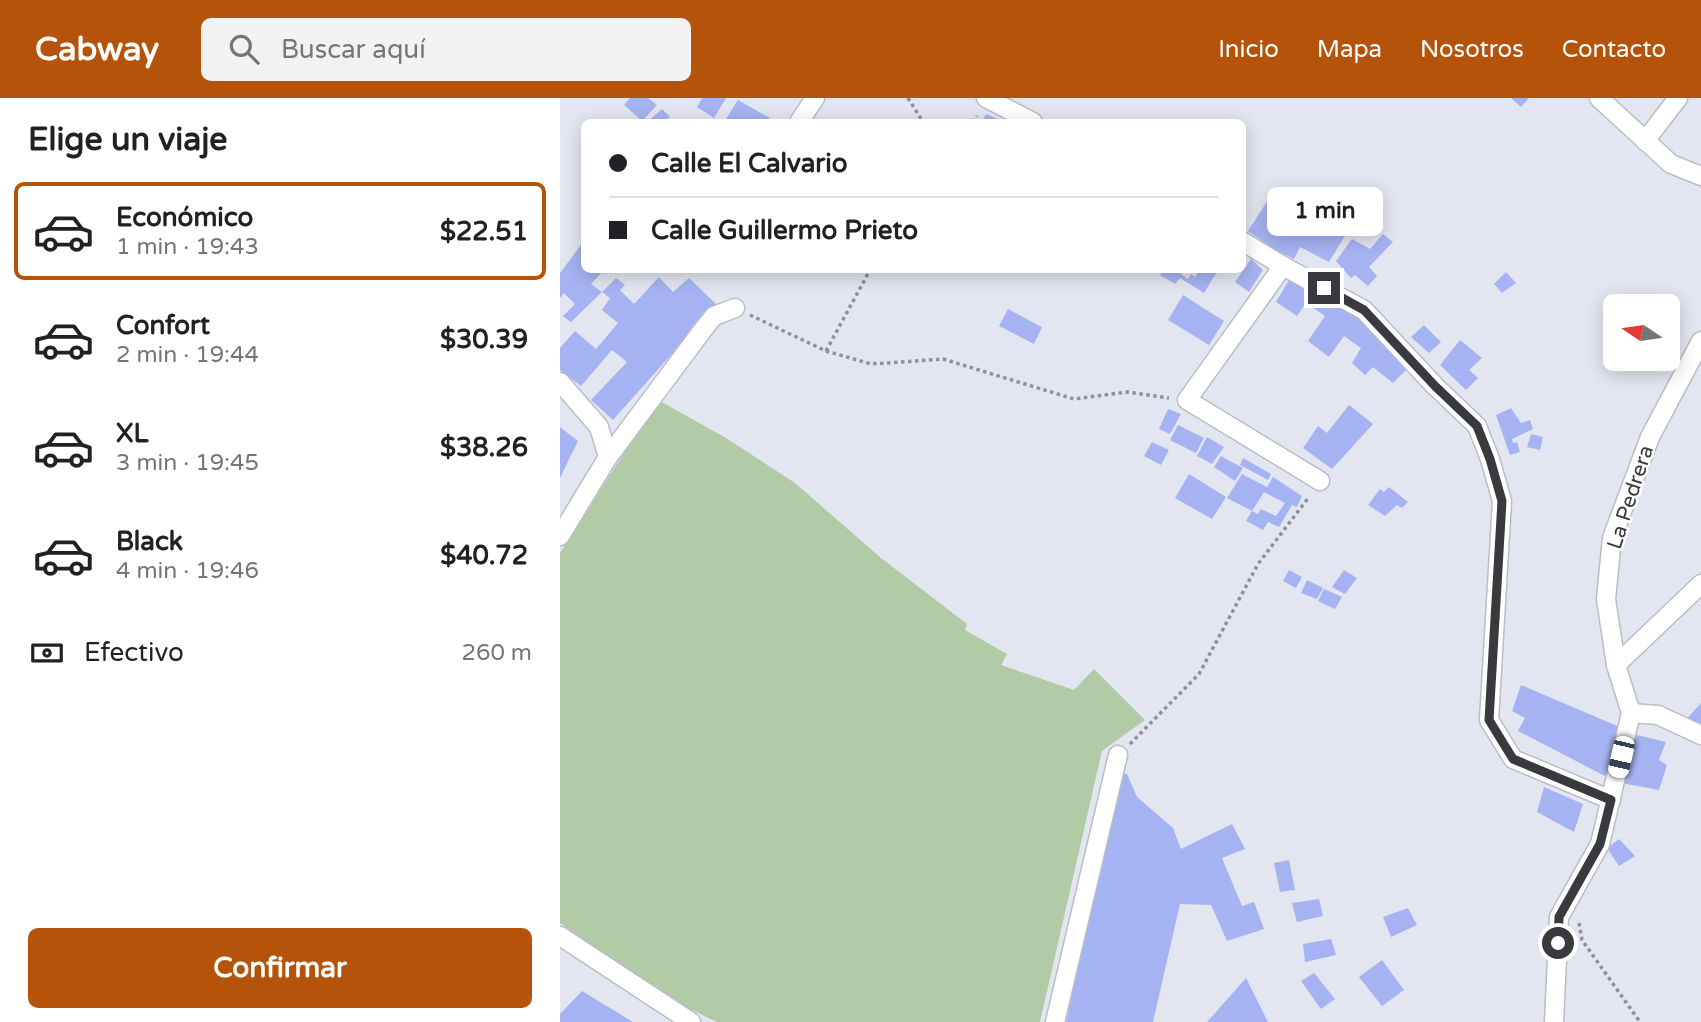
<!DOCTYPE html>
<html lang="es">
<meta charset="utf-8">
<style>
:root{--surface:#fff;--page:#f2f2f2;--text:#202124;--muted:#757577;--line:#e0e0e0;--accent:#b45309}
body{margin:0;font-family:"Varela Round",sans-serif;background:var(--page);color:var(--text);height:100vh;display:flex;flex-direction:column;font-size:26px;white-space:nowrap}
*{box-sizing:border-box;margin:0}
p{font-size:23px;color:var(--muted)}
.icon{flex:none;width:38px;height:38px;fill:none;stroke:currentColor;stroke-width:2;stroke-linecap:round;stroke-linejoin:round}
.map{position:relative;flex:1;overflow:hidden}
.panel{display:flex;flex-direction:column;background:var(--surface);width:560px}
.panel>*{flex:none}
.banner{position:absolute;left:21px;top:21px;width:665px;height:154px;border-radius:10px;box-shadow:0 4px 18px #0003;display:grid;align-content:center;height:154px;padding:0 28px;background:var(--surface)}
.needle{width:46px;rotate:283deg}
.controls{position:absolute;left:1043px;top:196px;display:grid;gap:14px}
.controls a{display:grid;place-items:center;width:77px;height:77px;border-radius:10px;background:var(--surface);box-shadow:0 4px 18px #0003;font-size:35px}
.end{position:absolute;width:32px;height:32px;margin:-16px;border:9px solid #393a3e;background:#fff;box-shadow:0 0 0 4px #fff}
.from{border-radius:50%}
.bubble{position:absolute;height:49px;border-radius:10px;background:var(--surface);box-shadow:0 4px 18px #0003;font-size:23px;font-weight:800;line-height:49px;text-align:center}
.car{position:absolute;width:21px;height:42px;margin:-21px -10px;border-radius:9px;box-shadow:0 0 5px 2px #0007;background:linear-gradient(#fff 24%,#345 0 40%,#fff 0 76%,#345 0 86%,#fff 0)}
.banner b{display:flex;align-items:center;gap:24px;height:66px;font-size:26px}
.banner b+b{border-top:2px solid var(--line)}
.banner i{width:18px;height:18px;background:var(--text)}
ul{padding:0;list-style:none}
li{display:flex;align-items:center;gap:21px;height:98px;margin:0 14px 10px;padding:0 14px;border:4px solid transparent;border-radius:10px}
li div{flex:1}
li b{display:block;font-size:26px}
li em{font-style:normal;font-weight:800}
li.current{border-color:var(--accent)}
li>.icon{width:63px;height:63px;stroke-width:1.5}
h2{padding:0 28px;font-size:32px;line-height:84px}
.pay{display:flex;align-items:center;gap:18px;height:77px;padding:0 28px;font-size:26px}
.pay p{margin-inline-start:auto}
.action{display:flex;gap:14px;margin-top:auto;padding:14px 28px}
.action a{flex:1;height:80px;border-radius:10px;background:var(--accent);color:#fff;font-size:28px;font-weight:800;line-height:80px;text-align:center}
header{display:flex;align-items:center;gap:42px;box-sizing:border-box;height:98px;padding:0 35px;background:var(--accent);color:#fff}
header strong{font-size:33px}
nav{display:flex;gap:38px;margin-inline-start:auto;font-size:24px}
.search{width:490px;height:63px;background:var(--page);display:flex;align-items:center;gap:18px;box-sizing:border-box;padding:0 24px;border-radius:10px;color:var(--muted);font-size:26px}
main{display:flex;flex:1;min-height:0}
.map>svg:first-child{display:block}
</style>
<header>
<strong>Cabway</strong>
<div class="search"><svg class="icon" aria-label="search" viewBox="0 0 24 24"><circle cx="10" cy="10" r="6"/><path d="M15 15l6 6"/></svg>Buscar aquí</div>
<nav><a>Inicio</a><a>Mapa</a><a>Nosotros</a><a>Contacto</a></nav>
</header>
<main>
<section class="panel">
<h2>Elige un viaje</h2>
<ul>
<li class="current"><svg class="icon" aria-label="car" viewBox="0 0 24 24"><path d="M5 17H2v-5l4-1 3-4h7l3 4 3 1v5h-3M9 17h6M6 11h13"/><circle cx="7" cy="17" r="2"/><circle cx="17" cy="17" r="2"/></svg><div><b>Económico</b><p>1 min · 19:43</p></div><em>$22.51</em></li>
<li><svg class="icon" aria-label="car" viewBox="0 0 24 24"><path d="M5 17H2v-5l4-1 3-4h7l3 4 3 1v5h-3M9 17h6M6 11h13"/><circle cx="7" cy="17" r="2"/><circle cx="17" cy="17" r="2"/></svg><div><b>Confort</b><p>2 min · 19:44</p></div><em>$30.39</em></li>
<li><svg class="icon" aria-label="car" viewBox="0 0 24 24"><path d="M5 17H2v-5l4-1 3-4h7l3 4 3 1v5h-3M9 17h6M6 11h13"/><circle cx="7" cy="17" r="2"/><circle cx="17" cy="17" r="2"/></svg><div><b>XL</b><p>3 min · 19:45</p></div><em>$38.26</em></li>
<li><svg class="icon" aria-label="car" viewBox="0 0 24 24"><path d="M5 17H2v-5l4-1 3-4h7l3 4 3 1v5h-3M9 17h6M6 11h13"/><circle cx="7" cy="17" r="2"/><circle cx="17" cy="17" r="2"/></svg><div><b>Black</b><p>4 min · 19:46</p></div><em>$40.72</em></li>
</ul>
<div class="pay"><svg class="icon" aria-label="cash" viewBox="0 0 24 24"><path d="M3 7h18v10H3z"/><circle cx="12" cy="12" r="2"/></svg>Efectivo<p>260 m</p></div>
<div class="action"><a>Confirmar</a></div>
</section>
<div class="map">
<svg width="1141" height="924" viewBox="0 0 1141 924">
<rect width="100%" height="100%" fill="#e3e6f0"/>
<path fill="#b0cba5" d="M98 302 166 340 235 385 321 460 407 526 405 532 447 556 441 567 514 592 534 571 585 622 542 653 480 924H157C101 899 50 861 0 825V455Z"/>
<g fill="#a5b3f2">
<path d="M70 0H88L97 7 82 23 64 7Z"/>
<path d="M142 0H166L154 20 137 9Z"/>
<path d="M951 0H969L961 9Z"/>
<path d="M178 2 210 20 207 24H171L166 21Z"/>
<path d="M102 11 110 19 102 24H87Z"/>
<path d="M426 16 444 24H422Z"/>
<path d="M708 102 750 131 754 124 779 138 781 133 786 136 769 164 740 149 734 161 714 151 688 133Z"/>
<path d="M823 136 833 144 809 169 817 178 808 188 795 177 791 180 776 163 792 141 810 151Z"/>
<path d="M24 143V172H44L31 186 42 194 56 180 65 187 60 192 74 206 99 179 113 194 129 180 156 206 53 322 31 302 67 264 52 252 21 288 0 272V250L15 233 36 251 58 225 42 212 50 200 42 194 11 224 3 218 15 206 4 195 0 200V175Z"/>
<path d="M691 161 703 172 689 194 675 184Z"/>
<path d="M603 172H625L621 176 628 181 631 176 635 179 639 172H658L644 195 620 180 615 186 600 177Z"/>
<path d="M946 174 956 185 942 195 934 186Z"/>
<path d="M732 177 798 218 852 266 833 285 813 269 805 277 792 265 801 250 784 238 769 259 748 243 765 218 746 205 737 218 716 204Z"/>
<path d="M623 197 664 223 649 247 608 222Z"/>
<path d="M448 211 482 229 474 246 439 228Z"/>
<path d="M864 227 881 244 869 255 851 239Z"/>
<path d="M900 242 922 260 909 272 918 280 906 292 880 267Z"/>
<path d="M789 307 813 326 772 371 743 350 758 328 767 335Z"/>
<path d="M951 310 961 325 970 322 973 331 952 341 953 345 957 344 960 354 950 357 936 317Z"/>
<path d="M608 311 621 316 610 336 599 331Z"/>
<path d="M618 327 644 340 636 355 610 342Z"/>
<path d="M0 329 18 343 0 380Z"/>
<path d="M971 336 983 339 980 352 967 349Z"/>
<path d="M647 339 664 349 652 366 637 358Z"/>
<path d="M592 344 609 352 601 367 584 358Z"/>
<path d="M661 358 683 370 675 383 654 369Z"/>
<path d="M683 360 711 376 708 382 680 367Z"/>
<path d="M629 376 666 399 652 421 615 400Z"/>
<path d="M682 376 707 389 713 379 742 398 737 409 732 407 719 429 708 424 703 432 686 423 692 413 698 416 701 411 716 418 725 405 704 394 692 413 667 400Z"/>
<path d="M829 389 848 404 842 410 837 407 825 418 808 407 820 391 824 394Z"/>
<path d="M729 472 742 479 736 490 723 483Z"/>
<path d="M784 472 797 480 785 496 772 489Z"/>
<path d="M747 482 763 490 757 501 741 495Z"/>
<path d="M764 491 782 499 775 511 758 503Z"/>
<path d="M961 587 1062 630 1045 678 958 633 965 620 952 613Z"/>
<path d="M1141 605V632L1123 625Z"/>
<path d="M1077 637 1106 644 1099 662 1107 667 1099 692 1061 685Z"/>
<path d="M561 675 567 676 577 699 613 730 621 751 672 726 685 751 662 760 682 808 694 804 704 831 667 843 651 807 620 806 593 924H506Z"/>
<path d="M984 689 1023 706 1014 734 977 714Z"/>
<path d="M1059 741 1075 758 1059 768 1047 750Z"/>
<path d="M729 762 735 792 720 794 714 765Z"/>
<path d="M759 801 763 818 737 824 732 805Z"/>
<path d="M848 810 857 827 831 839 823 819Z"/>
<path d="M771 841 776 857 745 864 743 846Z"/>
<path d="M822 862 844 892 822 908 799 879Z"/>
<path d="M754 875 775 901 761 911 741 883Z"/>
<path d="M686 880 708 924H647Z"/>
<path d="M22 893 73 924H0V916Z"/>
</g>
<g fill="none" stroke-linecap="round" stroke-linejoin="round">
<g stroke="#babdc6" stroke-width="21">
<g id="minor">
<path d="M426 0 473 24"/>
<path d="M1039 0 1111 66 1141 78"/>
<path d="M239 24 255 0"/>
<path d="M1085 43 1118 0"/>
<path d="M682 143 723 168 804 212 875 288 917 328 930 361 942 403 929 622 953 661 1051 702"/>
<path d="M723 168 627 302 760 383"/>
<path d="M0 284 39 329 48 359"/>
<path d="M0 438 48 359 142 233 154 218 175 210"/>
<path d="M1056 567 1141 486"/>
<path d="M1071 615 1098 617 1141 637"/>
<path d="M0 838 131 924"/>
<path d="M495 924 558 657"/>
<path d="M994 924 999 819 1040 746 1071 615 1056 567 1046 501 1052 440 1090 339 1141 243"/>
</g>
</g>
<g stroke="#8f9198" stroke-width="3.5" stroke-dasharray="3.5 3.5" stroke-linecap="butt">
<path d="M348 0 363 24"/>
<path d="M412 24 417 18"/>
<path d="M190 217 266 253 311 266 383 261 514 301 567 294 609 300"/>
<path d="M266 253 310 172"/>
<path d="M570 646 639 576 698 466 749 399"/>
<path d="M1019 825 1022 842 1080 924"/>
</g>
<use href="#minor" stroke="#fff" stroke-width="18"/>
</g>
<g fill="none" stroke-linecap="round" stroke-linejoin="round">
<path stroke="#393a3e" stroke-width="9" d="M764 190 804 212 875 288 917 328 930 361 942 403 929 622 953 661 1051 702 1040 746 999 819 998 845"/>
</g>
<g text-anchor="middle" stroke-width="5" stroke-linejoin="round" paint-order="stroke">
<g font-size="21" fill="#393a3e" stroke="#fff">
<text transform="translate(1070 399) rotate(-72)" y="7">La Pedrera</text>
</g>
</g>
</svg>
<div class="controls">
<a><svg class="needle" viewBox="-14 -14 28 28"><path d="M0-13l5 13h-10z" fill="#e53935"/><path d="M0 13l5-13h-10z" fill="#757577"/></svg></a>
</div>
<i class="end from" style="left:998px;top:845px"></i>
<i class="end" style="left:764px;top:190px"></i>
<div class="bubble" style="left:707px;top:89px;width:116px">1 min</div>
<i class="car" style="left:1061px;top:659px;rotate:193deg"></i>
<div class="banner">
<b><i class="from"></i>Calle El Calvario</b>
<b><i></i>Calle Guillermo Prieto</b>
</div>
</div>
</main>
